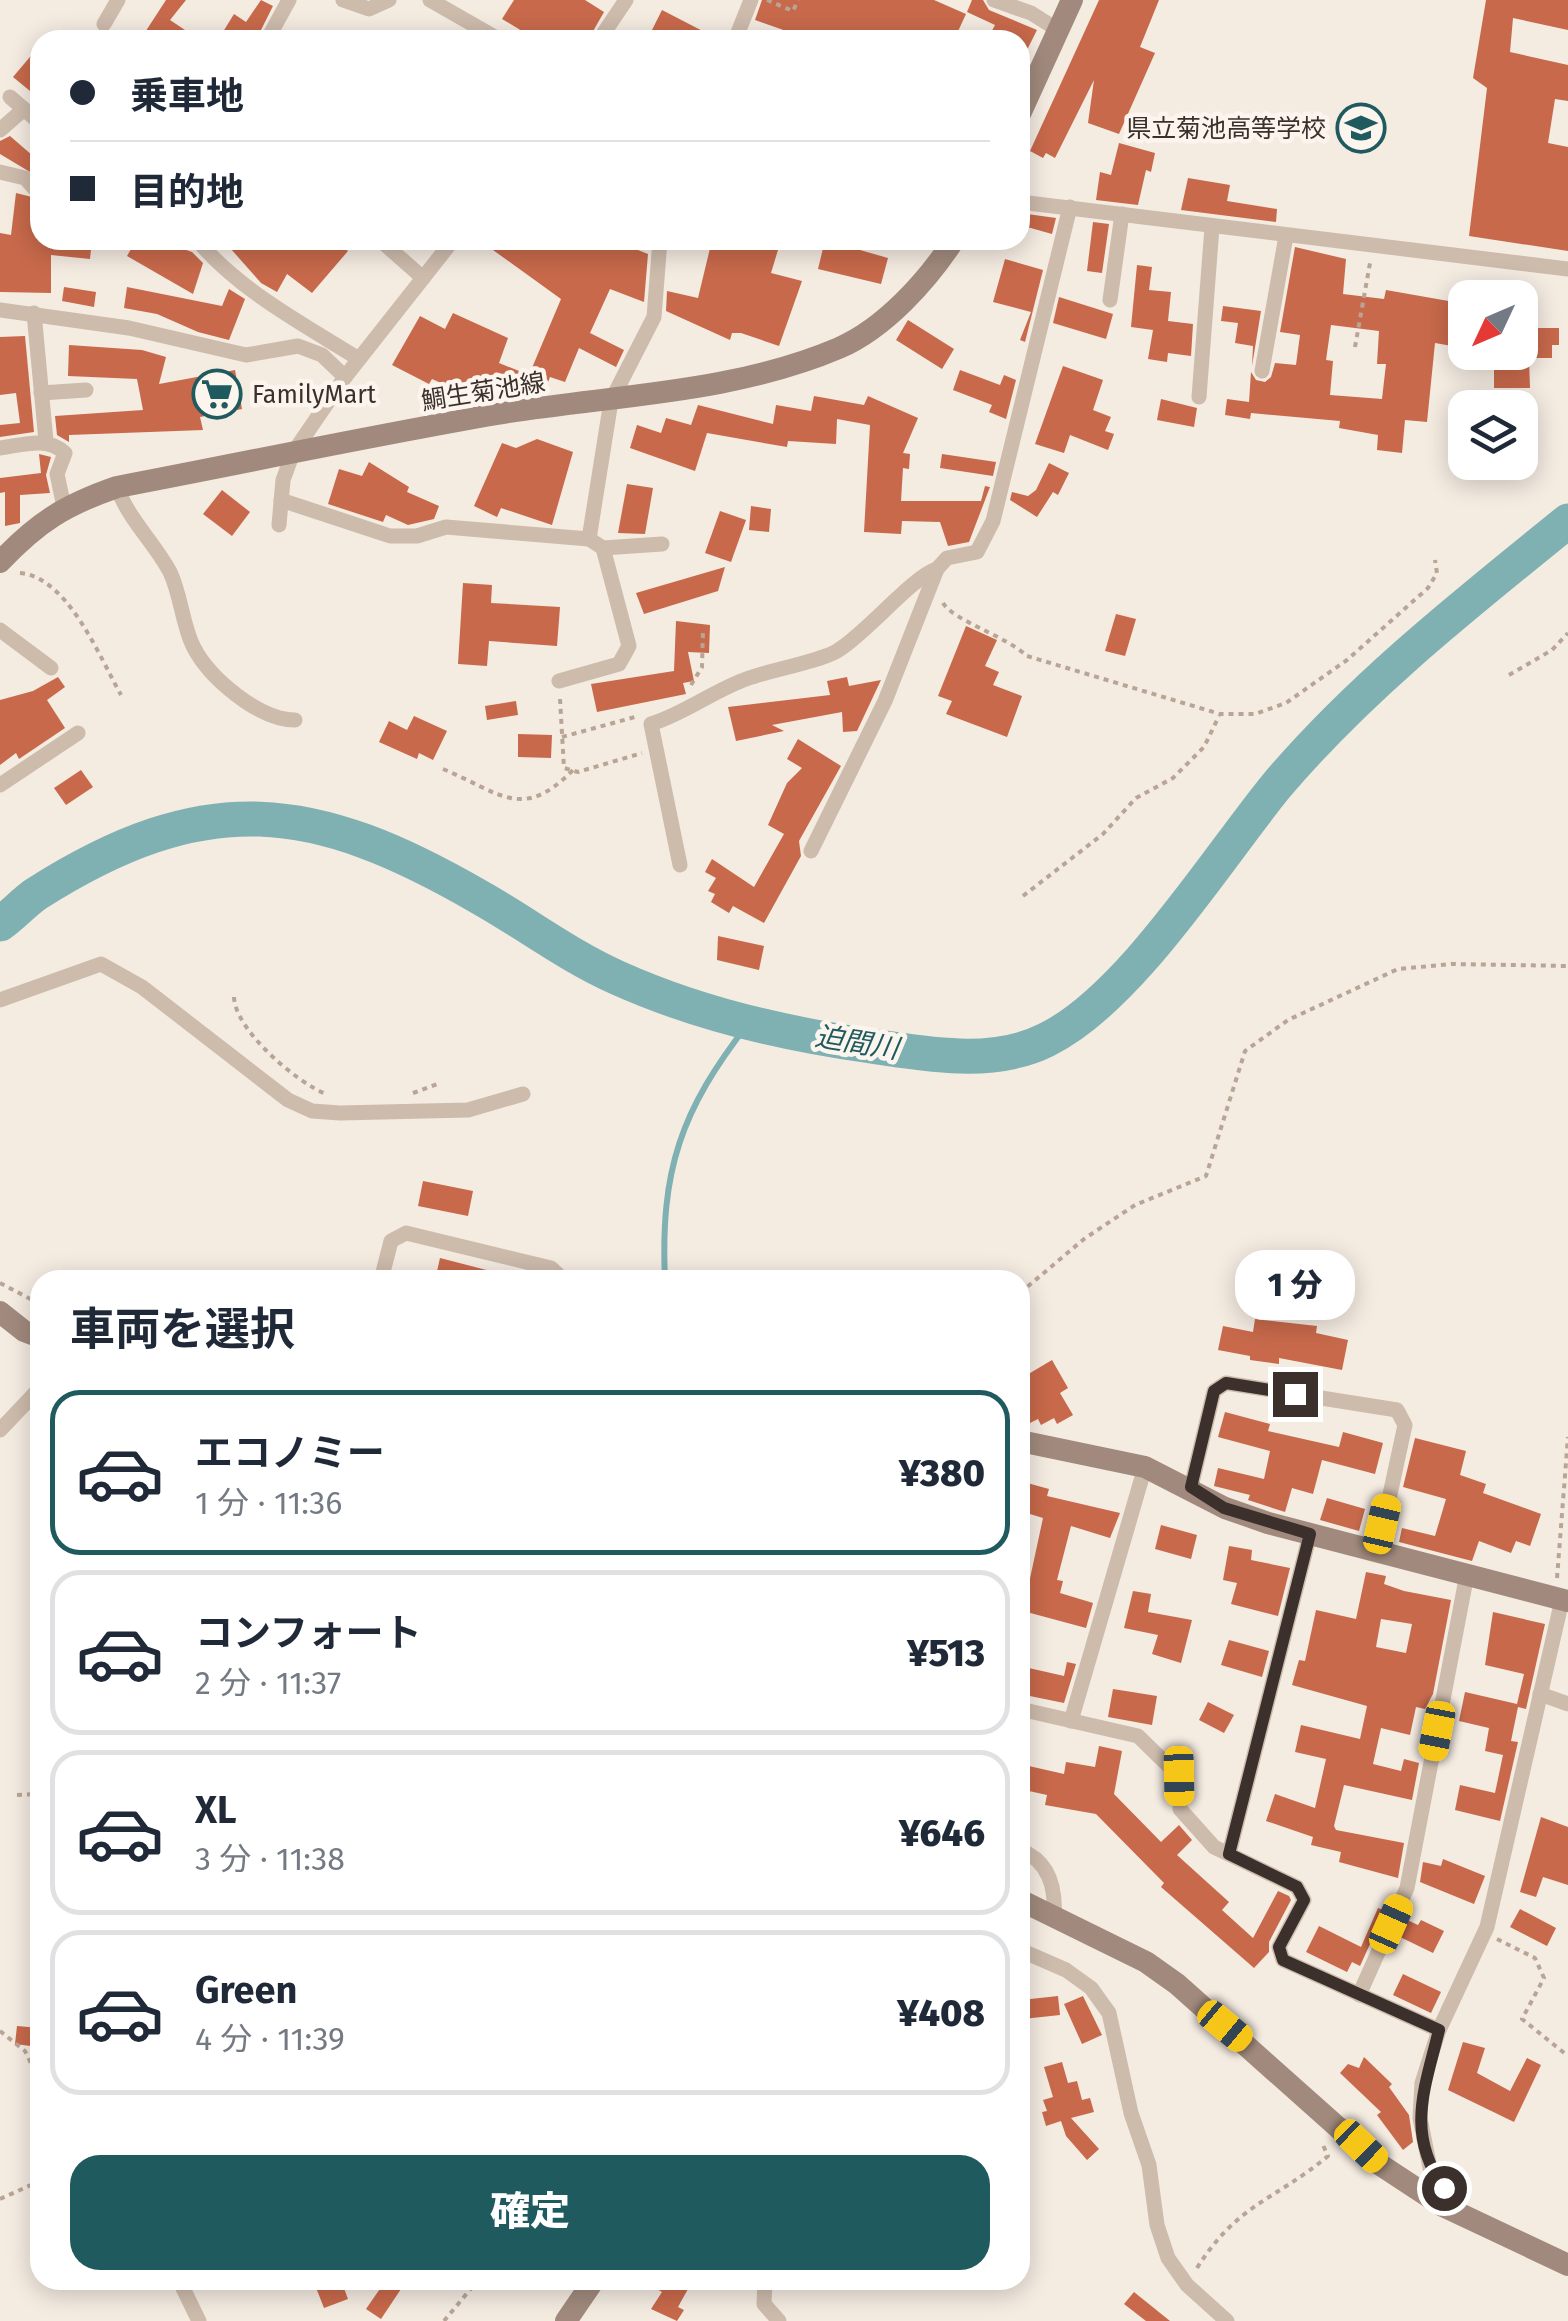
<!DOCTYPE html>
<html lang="ja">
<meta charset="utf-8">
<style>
:root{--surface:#fff;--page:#f2f2f3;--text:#1f2937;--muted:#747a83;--line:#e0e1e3;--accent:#1f5a5e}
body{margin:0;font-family:"Fira Sans","Noto Sans JP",sans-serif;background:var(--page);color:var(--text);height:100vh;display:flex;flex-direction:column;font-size:38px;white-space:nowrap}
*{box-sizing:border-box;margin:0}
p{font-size:32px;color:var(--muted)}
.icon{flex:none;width:55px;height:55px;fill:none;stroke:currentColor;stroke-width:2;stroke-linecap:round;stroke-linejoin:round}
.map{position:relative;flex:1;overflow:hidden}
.drawer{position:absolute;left:30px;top:1270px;width:1000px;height:1020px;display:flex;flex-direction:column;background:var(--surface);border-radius:30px;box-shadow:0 5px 25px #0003}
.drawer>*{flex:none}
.hud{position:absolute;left:30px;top:30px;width:1000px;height:220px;border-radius:30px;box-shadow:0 5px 25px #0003;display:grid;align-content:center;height:220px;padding:0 40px;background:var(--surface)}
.needle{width:65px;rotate:226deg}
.buttons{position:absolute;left:1448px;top:280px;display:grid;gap:20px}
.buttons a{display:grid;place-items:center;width:90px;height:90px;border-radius:20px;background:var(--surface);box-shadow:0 5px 25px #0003;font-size:50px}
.end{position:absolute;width:45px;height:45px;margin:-22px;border:12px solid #3b302b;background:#fff;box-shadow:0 0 0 5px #fff}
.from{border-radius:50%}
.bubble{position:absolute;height:70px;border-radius:30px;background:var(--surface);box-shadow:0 5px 25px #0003;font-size:32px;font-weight:800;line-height:70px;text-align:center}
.car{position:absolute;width:30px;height:60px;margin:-30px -15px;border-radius:12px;box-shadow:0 0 8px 2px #0007;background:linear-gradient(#f5c518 24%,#345 0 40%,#f5c518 0 76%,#345 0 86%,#f5c518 0)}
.hud b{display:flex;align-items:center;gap:35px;height:95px;font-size:38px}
.hud b+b{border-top:2px solid var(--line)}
.hud i{width:25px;height:25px;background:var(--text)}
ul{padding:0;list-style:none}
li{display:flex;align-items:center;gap:30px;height:165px;margin:0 20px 15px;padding:0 20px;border:5px solid var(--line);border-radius:30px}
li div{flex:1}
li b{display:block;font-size:38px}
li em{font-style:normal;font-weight:800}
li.on{border-color:var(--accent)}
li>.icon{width:90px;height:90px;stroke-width:1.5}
h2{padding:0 40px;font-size:45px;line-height:120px}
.button{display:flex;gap:20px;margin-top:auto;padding:20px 40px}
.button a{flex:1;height:115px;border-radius:30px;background:var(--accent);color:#fff;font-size:40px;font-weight:800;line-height:115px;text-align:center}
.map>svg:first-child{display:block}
</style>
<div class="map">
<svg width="1568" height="2321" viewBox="0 0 1568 2321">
<rect width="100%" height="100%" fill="#f4ebe1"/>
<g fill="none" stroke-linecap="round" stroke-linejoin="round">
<path stroke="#7fb0b2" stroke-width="6" d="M665 1280C660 1170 681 1110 748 1024"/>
<path stroke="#7fb0b2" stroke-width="35" d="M0 924C13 915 23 903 36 894 206 786 314 801 481 898 527 924 570 957 618 978 698 1014 784 1034 871 1046 927 1054 992 1067 1046 1040 1130 999 1217 858 1277 785 1361 686 1468 602 1568 521"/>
</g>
<g fill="#c8694b" fill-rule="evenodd">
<path d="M166 0H186L170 20 200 40H140Z"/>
<path d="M261 0 273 6 256 40H218L234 14 246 22Z"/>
<path d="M514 0H585L604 12 588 40H537L502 19Z"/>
<path d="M762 0H934L966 14 954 40H812L755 20Z"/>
<path d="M972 0H983L989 10 1037 30 1020 64V40H987L995 25 967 12Z"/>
<path d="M1099 0H1159L1140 47 1155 53 1119 134 1088 123 1094 80 1055 158 1046 153 1043 158 1030 151Z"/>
<path d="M1486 0H1568V30L1513 18 1510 52 1568 65V101L1555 99 1548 143 1568 147V251L1469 236 1487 88 1473 78Z"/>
<path d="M662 10 720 40H647Z"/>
<path d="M40 45V79L30 91 13 77Z"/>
<path d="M10 136 40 162V178L0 154V141Z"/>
<path d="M1119 143 1155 153 1151 172 1146 170 1138 205 1096 200 1100 172 1111 175Z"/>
<path d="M1188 178 1230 185 1227 201 1277 209 1276 222 1181 210Z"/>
<path d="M16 193 40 199V240H92L90 259 51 255V293L0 292V233L11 235Z"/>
<path d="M1020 213 1056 218 1052 234 1020 225Z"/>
<path d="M1093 222 1109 224 1102 273 1087 271Z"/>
<path d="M136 240H157L192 252 203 263 193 294 127 256Z"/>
<path d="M223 240H335L348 251 312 293 287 274 277 292 261 283Z"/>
<path d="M479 240H577L589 248 593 240H613L648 254 644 302 610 289 590 333 624 350 616 367 579 348 565 382 550 377 545 390 535 386 532 394 525 395 504 386V398L491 400H479L432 379 429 384 392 365 420 316 445 329 453 313 508 338 499 363 529 375 561 299Z"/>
<path d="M712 240H781L771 273 802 281 779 346 741 333H732L730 340 666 311 667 291 698 298Z"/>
<path d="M825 240 888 258 881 284 818 269Z"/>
<path d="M1295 247 1346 259 1343 294 1384 299 1386 290 1460 303 1458 318 1465 320V335L1454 333 1452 346 1435 343 1427 422 1405 420 1402 453 1377 450 1378 435 1339 428 1340 421 1251 413 1250 419 1225 415 1227 399 1249 402 1251 372 1256 380 1265 382 1271 377 1275 363 1296 365 1300 335 1280 332ZM1331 325 1379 331 1377 364H1386L1382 399 1330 395 1333 361 1326 360Z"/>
<path d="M1047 254 1025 342 1020 340 1031 312 993 302 1005 259 1043 270Z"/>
<path d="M1137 265 1152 267 1149 290 1171 292 1168 321 1193 324 1191 356 1168 353 1167 362 1148 359 1153 330 1131 327Z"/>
<path d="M64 287 96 292 94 307 62 301Z"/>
<path d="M127 287 222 306 229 289 245 299 229 340 198 332 157 314 124 308Z"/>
<path d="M1059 297 1113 314 1106 339 1053 323Z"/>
<path d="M1223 306 1261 311 1252 366 1253 346 1235 343 1238 323 1221 321Z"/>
<path d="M908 320 954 349 942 369 896 340Z"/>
<path d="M1520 328H1559V345H1552V358H1529L1530 388H1494V352H1520Z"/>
<path d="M25 336 34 432 0 437V425L20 423 16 393 0 395V337Z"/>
<path d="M69 345 142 350 166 357 159 384 235 370 242 409 200 417 203 430 69 435V442L57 435 55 416 143 410 137 379 68 376Z"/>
<path d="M1063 366 1103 380 1093 410 1111 417 1105 431 1114 434 1108 450 1070 435 1064 453 1035 444Z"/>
<path d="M960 370 1000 385 1004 375 1016 380 1006 419 989 412 992 405 953 390Z"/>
<path d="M814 396 864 405 868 396 918 418 903 453 910 454 909 469 903 468 901 501H981L985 486 990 487 969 542 948 546 940 522 902 521 901 534 864 532 870 425 837 419 836 444 788 441 787 447 707 433 695 471 630 448 637 425 661 433 666 418 691 425 698 405 773 424 776 405 811 411Z"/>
<path d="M1161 399 1197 408 1194 427 1157 420Z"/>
<path d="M537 439 573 452 552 525 501 508 497 517 474 506 502 443 516 448Z"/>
<path d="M39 454 51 457 46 475 50 493 20 495V523L5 526V492L0 493V478L41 473Z"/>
<path d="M942 454 996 462 993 476 940 468Z"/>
<path d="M369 462 409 487 407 492 439 506 434 519 408 525 386 515 383 522 328 504 339 469 362 476Z"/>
<path d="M1049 463 1069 473 1058 495 1053 492 1037 517 1010 500 1012 492 1028 496 1036 490Z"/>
<path d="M627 484 653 488 645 534 618 533Z"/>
<path d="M222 490 250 512 232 536 203 514Z"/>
<path d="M751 506 771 509 769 532 749 530Z"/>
<path d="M720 511 746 520 731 562 705 553Z"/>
<path d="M725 567 718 591 644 614 636 593Z"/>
<path d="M463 583 492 585 491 603 560 607 557 646 489 641 487 666 458 664Z"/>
<path d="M1116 614 1136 619 1125 656 1105 651Z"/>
<path d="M676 621 710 625 709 653 688 652 694 681 683 683 686 694 597 712 591 684 674 671Z"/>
<path d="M966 626 997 640 985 666 999 672 993 685 1022 696 1007 737 946 714 952 701 938 696Z"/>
<path d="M58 677 65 687 47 700 65 728 19 759 16 753 0 765V700L33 691Z"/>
<path d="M847 677 849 686 881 680 857 731 843 732 842 712 772 725 784 731 736 741 728 707 830 695 827 681Z"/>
<path d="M516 701 518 715 487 720 485 706Z"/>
<path d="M414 716 447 731 433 760 419 753 417 759 379 742 389 721 407 730Z"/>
<path d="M518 734 552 735 551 758 518 757Z"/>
<path d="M798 739 841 766 799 841 801 856 764 923 733 906 729 913 711 902 715 894 708 891 716 878 705 872 712 859 754 887 784 834 768 825 787 783 802 768 787 759Z"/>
<path d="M81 770 93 787 66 805 54 788Z"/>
<path d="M718 936 764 946 759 970 717 960Z"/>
<path d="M423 1181 473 1191 468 1216 418 1206Z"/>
<path d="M440 1258 502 1274V1280H435Z"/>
<path d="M1255 1319 1317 1326 1316 1333 1348 1340 1342 1370 1279 1358V1364L1250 1360V1356L1218 1350 1223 1326 1253 1332Z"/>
<path d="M1052 1360 1068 1388 1060 1393 1073 1415 1057 1424 1054 1418 1041 1425 1038 1419 1026 1425 1020 1414V1379Z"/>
<path d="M1225 1412 1270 1424 1268 1431 1339 1447 1343 1432 1383 1443 1375 1474 1322 1460 1313 1494 1292 1488 1285 1512 1248 1500 1250 1495 1214 1486 1218 1468 1264 1479 1270 1451 1218 1437Z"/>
<path d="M1415 1438 1466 1451 1460 1475 1486 1484 1483 1493 1541 1514 1530 1546 1516 1541 1511 1553 1479 1541 1472 1561 1399 1542 1402 1528 1435 1536 1446 1499 1403 1487Z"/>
<path d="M1020 1481 1049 1489 1047 1496 1120 1513 1110 1538 1071 1526 1057 1580 1063 1581 1060 1593 1093 1603 1086 1628 1023 1611 1043 1518 1020 1511Z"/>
<path d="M1327 1498 1365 1509 1359 1531 1320 1520Z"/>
<path d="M1161 1525 1197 1535 1191 1559 1155 1549Z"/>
<path d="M1229 1546 1252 1550 1251 1560 1290 1568 1278 1616 1231 1604 1237 1583 1223 1580Z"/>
<path d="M1366 1572 1386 1576 1384 1584 1404 1591 1451 1600 1433 1694 1425 1709 1416 1707 1410 1735 1381 1728 1373 1764 1401 1771 1404 1759 1419 1763 1412 1800 1344 1785 1334 1826 1336 1830 1404 1843 1398 1878 1339 1862 1341 1852 1311 1845 1313 1837 1266 1821 1275 1794 1315 1808 1326 1759 1295 1752 1301 1725 1360 1739 1367 1706 1292 1685 1299 1660 1305 1661 1316 1610 1356 1619ZM1381 1619 1412 1624 1406 1653 1376 1647Z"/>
<path d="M1133 1591 1151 1594 1148 1612 1192 1620 1181 1663 1152 1654 1158 1635 1124 1628Z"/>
<path d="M1493 1612 1545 1624 1526 1709 1518 1707 1511 1741 1518 1742 1500 1821 1455 1810 1460 1785 1495 1793 1503 1755 1485 1751 1489 1728 1459 1721 1465 1692 1517 1704 1524 1674 1485 1665Z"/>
<path d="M1229 1640 1269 1651 1262 1677 1221 1665Z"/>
<path d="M1067 1662 1076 1664 1064 1703 1020 1694V1666L1064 1676Z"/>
<path d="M1113 1689 1157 1696 1152 1725 1108 1717Z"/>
<path d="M1208 1702 1234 1715 1224 1733 1199 1720Z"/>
<path d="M1099 1746 1122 1751 1114 1794 1161 1842 1179 1825 1192 1840 1177 1855 1229 1902 1222 1910 1253 1938 1278 1891 1289 1896 1291 1900 1269 1942V1952L1254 1968 1161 1887 1164 1883 1096 1814 1045 1805 1047 1795 1020 1789V1764L1064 1774 1066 1762 1095 1767Z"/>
<path d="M1541 1817 1568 1827V1885L1543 1877 1536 1897 1520 1892Z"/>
<path d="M1443 1859 1485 1876 1474 1904 1420 1882 1423 1862 1441 1866Z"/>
<path d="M1378 1908 1385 1911 1360 1966 1352 1962 1347 1972 1306 1952 1319 1926 1361 1947Z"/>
<path d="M1520 1909 1556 1928 1547 1946 1510 1927Z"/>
<path d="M1405 1919 1418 1925 1421 1920 1444 1931 1433 1953 1398 1936Z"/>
<path d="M1403 1974 1441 1992 1431 2013 1393 1995Z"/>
<path d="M1058 1996 1060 2015 1023 2019 1021 2000Z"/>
<path d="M1083 1996 1102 2035 1082 2044 1064 2004Z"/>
<path d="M17 2026 40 2028 38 2047 15 2044Z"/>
<path d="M1463 2042 1485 2048 1477 2073 1510 2091 1527 2058 1541 2065 1514 2122 1448 2090Z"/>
<path d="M1364 2057 1392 2084 1389 2087 1409 2115 1413 2142 1403 2150 1377 2115 1381 2112 1340 2073 1348 2064 1359 2068Z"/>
<path d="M1062 2062 1068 2083 1077 2081 1082 2100 1090 2098 1094 2112 1071 2118 1099 2149 1087 2160 1066 2136 1061 2121 1046 2126 1042 2112 1047 2111 1043 2100 1053 2097 1044 2067Z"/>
<path d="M313 2280H341L348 2299 324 2308Z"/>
<path d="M386 2280H407L381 2319 366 2309Z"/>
<path d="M641 2280H693L678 2307 684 2310 677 2321 651 2309 662 2292Z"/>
<path d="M1134 2292 1170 2321H1146L1124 2304Z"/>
</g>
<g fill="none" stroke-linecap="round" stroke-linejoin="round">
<g stroke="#b9a596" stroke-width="4" stroke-dasharray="5 5" stroke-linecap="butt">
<path d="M767 0 793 11 798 0"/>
<path d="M1355 347 1370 263"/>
<path d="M20 573C68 577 100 658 121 695"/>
<path d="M943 603C954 621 1004 635 1027 656L1220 714H1255L1286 703 1347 660 1428 588 1437 573 1435 560"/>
<path d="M1509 675 1552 650 1568 633"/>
<path d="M691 685 702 667 703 630"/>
<path d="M560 699 564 768 578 772 642 753"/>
<path d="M562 737 635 717"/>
<path d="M443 769C501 793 522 822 573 770"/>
<path d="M1023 896 1103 834 1136 798 1173 778 1204 747 1219 716"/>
<path d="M234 997C235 1030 296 1082 326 1094"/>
<path d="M413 1093 440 1083"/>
<path d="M0 1283 40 1304"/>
<path d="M1020 1293 1084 1239 1135 1205 1206 1176 1245 1051 1288 1020 1398 969 1452 964 1568 966"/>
<path d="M1557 1578 1568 1437"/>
<path d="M17 1795 40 1794"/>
<path d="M1497 1939 1535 1958 1544 1978 1522 2019 1568 2056"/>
<path d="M0 2031 25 2051 40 2082"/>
<path d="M0 2199 40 2181"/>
<path d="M1197 2268C1238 2203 1274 2201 1328 2156L1322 2143"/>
<path d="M444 2321 478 2280"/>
</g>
<g stroke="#cdbbac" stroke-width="15">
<path d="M343 0 369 9 389 0"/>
<path d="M430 0 500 40"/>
<path d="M994 0 1031 13 1058 30"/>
<path d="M104 24 118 0"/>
<path d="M267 40 289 0"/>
<path d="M599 40 626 0"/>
<path d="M735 40 751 0"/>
<path d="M10 97 40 123"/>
<path d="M0 130 24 109"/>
<path d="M0 172 25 178 35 189"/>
<path d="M1020 202 1568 269"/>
<path d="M197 240C240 291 303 324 359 359"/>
<path d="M380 240 423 278"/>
<path d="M1110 300 1122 214"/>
<path d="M0 310 129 328 246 355 298 346 322 355 345 377"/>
<path d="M34 313 46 441"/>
<path d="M1262 371 1286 236"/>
<path d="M41 393 86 390"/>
<path d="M1199 397 1212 227"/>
<path d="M0 448C24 445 46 436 65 453L57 474 64 507"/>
<path d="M117 487C128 519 154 542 170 572 181 595 182 623 193 646 209 678 259 720 295 720"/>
<path d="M281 500 390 536H417L446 527 589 539 603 548 629 646 619 664 559 681"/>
<path d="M279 525 283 480 293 453 345 377 453 240"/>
<path d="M589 539 611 401 654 317 660 240"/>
<path d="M603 548 662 544"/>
<path d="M0 630 51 668"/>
<path d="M0 785 78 733"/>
<path d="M811 851 885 701 937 569 947 558 977 552 993 521 1070 207"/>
<path d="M680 865 651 724C686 713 714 690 749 678 771 670 818 662 837 651 866 634 912 577 937 569"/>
<path d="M0 1000 101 964 142 987 288 1100 312 1111 340 1113 468 1110 523 1094"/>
<path d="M381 1280 391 1241 406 1233 551 1268 564 1280"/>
<path d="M0 1430 40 1388"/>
<path d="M1191 1487 1214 1391 1226 1383 1397 1410 1405 1425 1378 1550"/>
<path d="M1540 1694 1568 1704"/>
<path d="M1020 1709 1138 1736 1179 1776 1180 1809 1214 1847 1297 1887 1304 1900 1279 1947 1283 1960 1439 2030"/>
<path d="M1071 1721 1145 1467"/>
<path d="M1020 1850C1049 1861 1056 1887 1054 1917"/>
<path d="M1229 1854 1310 1534"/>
<path d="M1020 1950 1066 1970 1091 1988 1109 2013 1131 2113 1149 2165 1157 2225 1168 2258 1187 2285 1227 2321"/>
<path d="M1359 1995 1407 1888 1467 1574"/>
<path d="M1443 2206V2187L1430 2168 1420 2118 1422 2083 1439 2030 1487 1927 1562 1600"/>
<path d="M179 2280 199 2321"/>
<path d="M765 2280 764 2304 779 2321"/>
</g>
<g stroke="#a18a7d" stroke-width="22">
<path d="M1020 114 1072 0"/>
<path d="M0 562C38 522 65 505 117 487 243 463 370 436 497 414 611 395 731 394 839 348 885 328 927 281 954 240"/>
<path d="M0 1312 24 1331 40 1337"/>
<path d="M1020 1441 1145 1467 1225 1508 1268 1523 1568 1601"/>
<path d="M1020 1900 1146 1962 1177 1984 1379 2164 1443 2206 1568 2265"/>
<path d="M566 2321 594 2280"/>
</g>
</g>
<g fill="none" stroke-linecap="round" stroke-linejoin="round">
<path stroke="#3b302b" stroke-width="12" d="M1295 1394 1226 1383 1214 1391 1191 1487 1224 1508 1310 1534 1229 1854 1297 1887 1304 1900 1279 1947 1283 1960 1439 2030C1425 2088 1405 2133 1444 2188"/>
</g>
<defs>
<g id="school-ring" transform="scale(2.5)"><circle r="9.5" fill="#fbf5ee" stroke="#1f5a5e" stroke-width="1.5"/><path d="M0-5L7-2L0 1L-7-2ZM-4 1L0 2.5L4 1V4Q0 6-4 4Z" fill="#1f5a5e"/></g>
<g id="supermarket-ring" transform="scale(2.5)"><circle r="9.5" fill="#fbf5ee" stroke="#1f5a5e" stroke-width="1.5"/><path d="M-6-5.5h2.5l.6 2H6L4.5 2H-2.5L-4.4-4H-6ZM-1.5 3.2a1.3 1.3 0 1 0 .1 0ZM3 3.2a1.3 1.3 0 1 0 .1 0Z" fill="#1f5a5e"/></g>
</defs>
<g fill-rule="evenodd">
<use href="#school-ring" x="1361" y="128"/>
<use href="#supermarket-ring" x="217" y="394"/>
</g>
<g text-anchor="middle" stroke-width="9" stroke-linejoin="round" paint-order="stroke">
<g font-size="25" fill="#3b302b" stroke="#fbf5ee" text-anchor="end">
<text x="1326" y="137">県立菊池高等学校</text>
<text x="252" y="403" text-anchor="start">FamilyMart</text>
</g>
<g font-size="25" fill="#3b302b" stroke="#fbf5ee">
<text transform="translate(483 391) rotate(-9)" y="9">鯛生菊池線</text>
</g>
<g font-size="28" font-style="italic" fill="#1f5a5e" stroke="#fbf5ee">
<text transform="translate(857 1042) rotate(9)" y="10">迫間川</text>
</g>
</g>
</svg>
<div class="buttons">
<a><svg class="needle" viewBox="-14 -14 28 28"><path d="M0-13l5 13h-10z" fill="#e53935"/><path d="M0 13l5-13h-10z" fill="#747a83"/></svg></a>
<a><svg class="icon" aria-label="layers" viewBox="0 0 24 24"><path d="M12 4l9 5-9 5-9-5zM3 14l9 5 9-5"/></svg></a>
</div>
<i class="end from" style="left:1444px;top:2188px"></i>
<i class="end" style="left:1295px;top:1394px"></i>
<div class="bubble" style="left:1235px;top:1250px;width:120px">1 分</div>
<i class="car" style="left:1382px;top:1524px;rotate:13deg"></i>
<i class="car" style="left:1437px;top:1731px;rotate:191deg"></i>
<i class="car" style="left:1179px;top:1776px;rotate:179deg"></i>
<i class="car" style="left:1391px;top:1924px;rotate:24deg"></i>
<i class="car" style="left:1225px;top:2026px;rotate:130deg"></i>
<i class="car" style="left:1361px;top:2146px;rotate:134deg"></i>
<div class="hud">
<b><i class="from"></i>乗車地</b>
<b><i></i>目的地</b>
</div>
<section class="drawer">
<h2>車両を選択</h2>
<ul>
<li class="on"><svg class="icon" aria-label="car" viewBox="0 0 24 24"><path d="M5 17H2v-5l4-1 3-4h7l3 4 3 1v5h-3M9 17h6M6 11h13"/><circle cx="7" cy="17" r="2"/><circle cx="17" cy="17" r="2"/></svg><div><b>エコノミー</b><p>1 分 · 11:36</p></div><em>¥380</em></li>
<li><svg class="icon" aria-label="car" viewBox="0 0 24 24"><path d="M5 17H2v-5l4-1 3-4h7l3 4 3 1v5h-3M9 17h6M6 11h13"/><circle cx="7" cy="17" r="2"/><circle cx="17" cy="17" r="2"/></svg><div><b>コンフォート</b><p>2 分 · 11:37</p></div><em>¥513</em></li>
<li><svg class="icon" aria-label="car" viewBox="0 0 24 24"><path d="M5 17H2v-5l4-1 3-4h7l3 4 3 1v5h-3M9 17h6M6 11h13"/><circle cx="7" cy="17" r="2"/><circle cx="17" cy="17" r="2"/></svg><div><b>XL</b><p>3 分 · 11:38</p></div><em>¥646</em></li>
<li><svg class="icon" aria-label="car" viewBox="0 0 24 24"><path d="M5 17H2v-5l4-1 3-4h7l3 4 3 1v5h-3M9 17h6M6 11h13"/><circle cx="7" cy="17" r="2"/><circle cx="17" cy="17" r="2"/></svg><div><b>Green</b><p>4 分 · 11:39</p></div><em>¥408</em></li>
</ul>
<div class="button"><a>確定</a></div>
</section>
</div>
